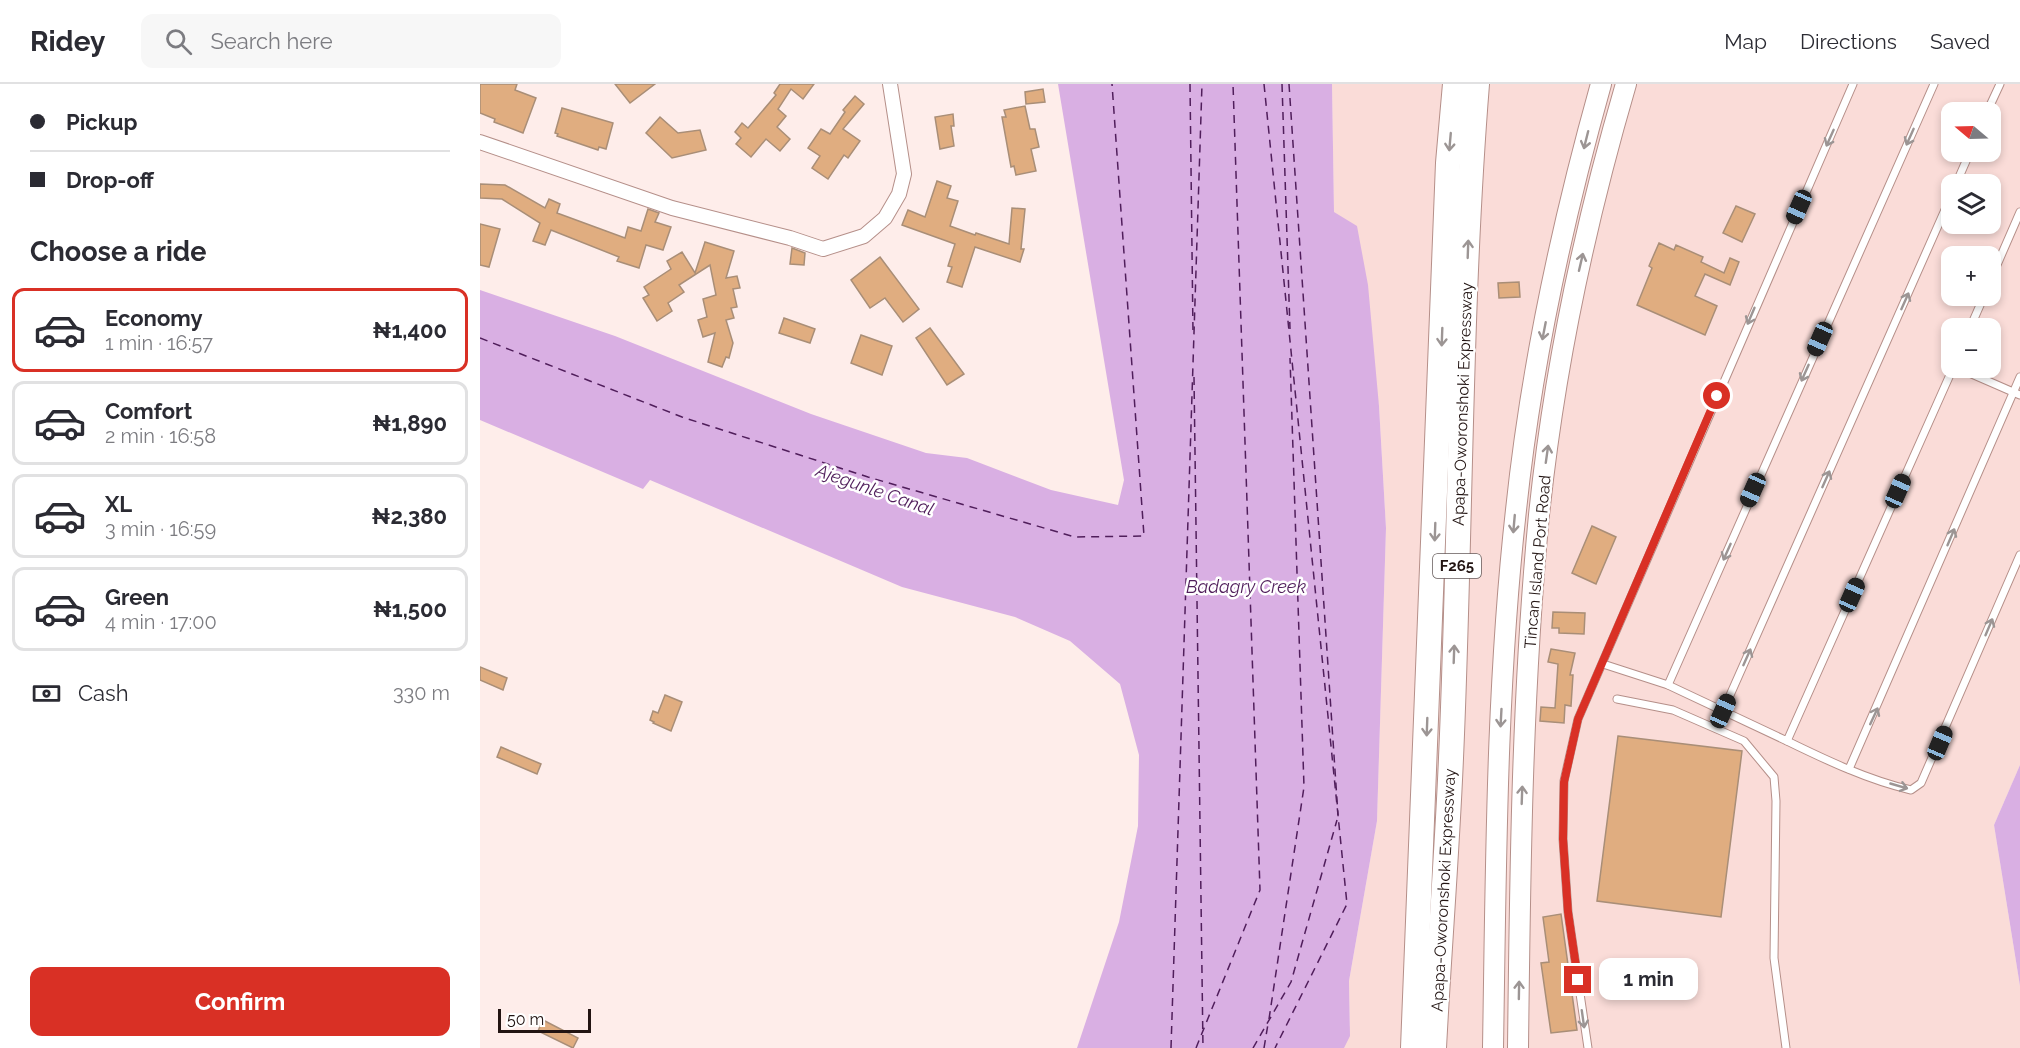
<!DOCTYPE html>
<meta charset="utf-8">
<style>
:root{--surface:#fff;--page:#f7f7f7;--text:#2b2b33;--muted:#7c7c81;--line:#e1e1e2;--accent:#d93025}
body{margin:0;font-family:Raleway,sans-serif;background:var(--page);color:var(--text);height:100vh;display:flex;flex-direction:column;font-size:22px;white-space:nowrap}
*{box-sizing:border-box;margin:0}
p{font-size:20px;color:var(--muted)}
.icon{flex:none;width:33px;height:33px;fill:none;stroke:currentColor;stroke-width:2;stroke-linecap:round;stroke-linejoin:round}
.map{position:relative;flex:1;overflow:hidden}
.details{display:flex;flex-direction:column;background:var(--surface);width:480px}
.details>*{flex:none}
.top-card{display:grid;align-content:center;height:132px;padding:0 30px;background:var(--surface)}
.needle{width:39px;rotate:289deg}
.buttons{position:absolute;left:1461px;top:18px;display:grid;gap:12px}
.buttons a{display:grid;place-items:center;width:60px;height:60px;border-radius:12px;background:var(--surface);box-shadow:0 3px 9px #0003;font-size:30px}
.scale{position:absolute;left:18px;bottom:15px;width:93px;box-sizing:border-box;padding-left:6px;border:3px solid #221412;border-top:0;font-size:16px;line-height:21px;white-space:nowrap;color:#221412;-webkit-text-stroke:4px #fff;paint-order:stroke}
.end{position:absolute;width:27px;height:27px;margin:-14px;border:8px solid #d93025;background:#fff;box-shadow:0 0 0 3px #fff}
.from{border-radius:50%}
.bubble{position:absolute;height:42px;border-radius:12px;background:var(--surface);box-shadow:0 3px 9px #0003;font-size:20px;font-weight:700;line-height:42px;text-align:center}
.car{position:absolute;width:18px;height:36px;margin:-18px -9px;border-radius:8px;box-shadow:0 0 4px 2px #0007;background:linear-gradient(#222 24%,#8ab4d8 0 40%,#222 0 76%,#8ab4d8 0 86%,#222 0)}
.top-card b{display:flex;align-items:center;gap:21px;height:57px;font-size:22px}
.top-card b+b{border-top:2px solid var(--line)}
.top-card i{width:15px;height:15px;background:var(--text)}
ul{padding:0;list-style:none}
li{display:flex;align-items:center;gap:18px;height:84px;margin:0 12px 9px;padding:0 18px;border:3px solid var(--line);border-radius:12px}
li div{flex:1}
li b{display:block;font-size:22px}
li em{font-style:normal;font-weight:700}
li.current{border-color:var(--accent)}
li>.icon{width:54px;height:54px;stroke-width:1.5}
h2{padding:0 30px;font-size:27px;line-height:72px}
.pay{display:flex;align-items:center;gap:15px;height:66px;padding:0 30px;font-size:22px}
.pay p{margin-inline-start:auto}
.button{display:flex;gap:12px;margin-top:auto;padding:12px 30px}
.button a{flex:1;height:69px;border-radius:12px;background:var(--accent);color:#fff;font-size:24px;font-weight:700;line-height:69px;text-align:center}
header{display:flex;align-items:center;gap:36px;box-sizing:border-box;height:84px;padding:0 30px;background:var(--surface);border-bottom:2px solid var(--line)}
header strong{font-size:28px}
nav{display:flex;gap:33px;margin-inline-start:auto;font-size:21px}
.search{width:420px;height:54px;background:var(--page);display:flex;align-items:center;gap:15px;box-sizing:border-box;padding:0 21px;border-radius:12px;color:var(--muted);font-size:22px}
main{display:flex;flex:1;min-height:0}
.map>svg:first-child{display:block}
</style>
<header>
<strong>Ridey</strong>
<div class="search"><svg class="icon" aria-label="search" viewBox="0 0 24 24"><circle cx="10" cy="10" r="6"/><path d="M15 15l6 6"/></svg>Search here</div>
<nav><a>Map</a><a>Directions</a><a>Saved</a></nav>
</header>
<main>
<section class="details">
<div class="top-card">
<b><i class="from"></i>Pickup</b>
<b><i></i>Drop-off</b>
</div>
<h2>Choose a ride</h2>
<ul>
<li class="current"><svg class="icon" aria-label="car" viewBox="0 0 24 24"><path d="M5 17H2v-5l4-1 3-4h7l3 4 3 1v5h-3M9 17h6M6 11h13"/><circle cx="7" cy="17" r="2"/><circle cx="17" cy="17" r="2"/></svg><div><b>Economy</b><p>1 min · 16:57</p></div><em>₦1,400</em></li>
<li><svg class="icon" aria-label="car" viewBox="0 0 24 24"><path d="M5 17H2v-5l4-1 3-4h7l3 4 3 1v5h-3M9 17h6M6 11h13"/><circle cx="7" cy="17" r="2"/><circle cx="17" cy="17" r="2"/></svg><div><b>Comfort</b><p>2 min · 16:58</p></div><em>₦1,890</em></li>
<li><svg class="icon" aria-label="car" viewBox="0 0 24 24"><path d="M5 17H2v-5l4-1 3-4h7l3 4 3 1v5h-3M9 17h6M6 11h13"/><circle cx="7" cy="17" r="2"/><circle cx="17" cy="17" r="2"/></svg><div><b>XL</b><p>3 min · 16:59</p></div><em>₦2,380</em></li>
<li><svg class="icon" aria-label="car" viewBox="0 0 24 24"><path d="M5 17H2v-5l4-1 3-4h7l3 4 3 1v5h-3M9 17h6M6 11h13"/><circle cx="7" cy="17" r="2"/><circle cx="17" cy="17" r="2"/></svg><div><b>Green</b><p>4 min · 17:00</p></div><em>₦1,500</em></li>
</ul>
<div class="pay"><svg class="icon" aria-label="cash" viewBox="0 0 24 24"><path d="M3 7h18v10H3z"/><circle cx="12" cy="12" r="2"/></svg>Cash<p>330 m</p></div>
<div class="button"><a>Confirm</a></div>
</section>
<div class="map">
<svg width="1540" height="964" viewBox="0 0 1540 964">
<rect width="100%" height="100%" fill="#feedea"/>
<path fill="#fadcd8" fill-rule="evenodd" d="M852 0H1540V681L1514 741 1540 902V964H843L870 942 869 897 897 737 906 444 899 322 854 128ZM1472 28H1510V68H1472ZM1472 100H1510V140H1472ZM1472 172H1510V212H1472ZM1472 244H1510V284H1472Z"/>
<g fill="#d9afe3">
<path d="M578 0H852L854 128 877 142 888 201 899 322 906 444 897 737 869 897 870 952 864 964H597L639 838 658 742 659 671 640 600 590 557 535 533 422 503 170 396 163 405 0 336V206L135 252 331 330 446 369 487 374 571 406 638 421 644 396Z"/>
<path d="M1540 681V902L1514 741Z"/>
</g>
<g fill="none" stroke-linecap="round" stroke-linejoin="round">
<g stroke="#501e5b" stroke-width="1.5" stroke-dasharray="8 6" stroke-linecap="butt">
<path d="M710 0 713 249"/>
<path d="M784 0 867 820 795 964"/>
<path d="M802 0 810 245"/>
<path d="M809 0 858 731"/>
<path d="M0 254 202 333 388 393 595 453 664 452 632 0"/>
<path d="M714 293 723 964"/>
<path d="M789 935 824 703 810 274"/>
<path d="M691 964 722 0"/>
<path d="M716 964 780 806 753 0"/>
<path d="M773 964 811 898 857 736"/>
<path d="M784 964 788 940"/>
</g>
</g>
<g fill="#e0ad80" stroke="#a98e77" stroke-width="1.5">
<path d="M0 0H37L35 6 56 14 43 49 14 38 15 35 0 29Z"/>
<path d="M135 0H175L150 19Z"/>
<path d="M300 0H334L323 15 311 5 298 25 306 32 297 43 310 55 300 67 286 55 271 73 256 60 261 54 255 48 262 39 268 44 296 11 294 9Z"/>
<path d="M563 5 565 18 546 20 545 8Z"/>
<path d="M375 12 384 20 363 45 380 57 368 74 364 71 348 95 332 84 340 72 328 64 341 45 350 50 365 28 363 26Z"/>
<path d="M545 22 550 45H555L559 63 551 65 556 87 536 91 534 82 531 83 522 33H526L524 26Z"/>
<path d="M82 24 133 39 126 65 119 63 118 66 77 52 78 50 75 49Z"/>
<path d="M473 30 474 42H471L474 62 460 65 455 33Z"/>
<path d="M180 33 198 49 220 46 226 66 192 74 166 49Z"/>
<path d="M457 97 471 102 467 114 478 117 470 142 495 151 496 149 529 160 532 124 545 125 541 165H544L540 178 495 163 482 203 467 198 472 183 468 182 475 160 422 141 428 126 445 133Z"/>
<path d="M0 100 25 101 65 124 69 115 80 120 77 129 145 154 148 143 161 147 168 125 179 129 175 138 191 143 183 166 166 161 159 184 137 177 139 173 71 146 65 161 53 157 60 139 22 115 0 114Z"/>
<path d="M1256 122 1275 130 1262 158 1243 149Z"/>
<path d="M0 140 20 145 9 183 0 181Z"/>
<path d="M225 158 254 167 246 194 257 192 260 204 253 205 257 223 251 224 254 234 246 236 253 259 249 274 246 273 242 283 228 278 235 249 223 253 218 236 227 233 223 215 236 211 230 181 199 201 204 208 188 219 192 227 177 237 163 214 169 211 164 203 191 185 187 177 202 168 215 189Z"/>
<path d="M1179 159 1194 166 1196 161 1223 173 1221 178 1244 189 1250 174 1259 178 1250 201 1225 190 1215 212 1237 222 1225 251 1157 221 1172 184 1169 182Z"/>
<path d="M312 164 325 169 324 181 310 180Z"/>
<path d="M400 173 439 225 423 238 405 214 390 224 371 196Z"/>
<path d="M1039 198 1040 213 1019 214 1018 199Z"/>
<path d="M304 234 335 245 330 259 299 249Z"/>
<path d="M450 244 484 290 467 301 436 254Z"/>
<path d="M381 251 412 262 402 291 371 279Z"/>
<path d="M1112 442 1136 453 1116 500 1092 489Z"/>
<path d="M1073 528 1105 529 1104 550 1079 549V544H1072Z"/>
<path d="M1071 565 1095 569 1090 591H1093L1091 622 1085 621 1084 639 1060 637 1061 623 1075 624 1078 580 1068 578Z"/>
<path d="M0 583 27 594 23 606 0 596Z"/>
<path d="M185 611 202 618 191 647 173 639 174 638 170 636 173 627 178 629Z"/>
<path d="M1138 652 1262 667 1241 833 1117 817Z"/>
<path d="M21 663 61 680 57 690 17 673Z"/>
<path d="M1081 830 1097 946 1071 949 1061 879 1069 878 1063 833Z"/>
<path d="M63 936 98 954 93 964 58 947Z"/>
</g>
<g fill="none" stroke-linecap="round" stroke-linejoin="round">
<g stroke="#b58f89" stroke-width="9">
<g id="lane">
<path d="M1507 28 1520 0"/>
<path d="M1476 100 1490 68"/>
<path d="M1510 197 1540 128"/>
<path d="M1490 244 1504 212"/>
<path d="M1478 284 1540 311"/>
<path d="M1123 580 1188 601 1307 657 1473 284"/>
<path d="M1188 601 1454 0"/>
<path d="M1137 615 1193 626 1264 657 1294 693 1296 717 1294 874 1306 964"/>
<path d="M1243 627 1472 110"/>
<path d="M1307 657C1346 676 1388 696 1431 706L1441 699 1540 471"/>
<path d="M1369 685 1540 293"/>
<path d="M1108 964 1088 828 1083 755 1084 697 1098 635 1373 0"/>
</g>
</g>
<g stroke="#b58f89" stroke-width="16">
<path id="street" d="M0 58 192 124 310 154 343 165 384 152 405 134 419 110 424 90 410 0"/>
</g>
<g stroke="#b58f89" stroke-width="22">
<g id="secondary">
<path d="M1013 964C1016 785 1016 605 1036 426 1051 283 1082 139 1121 0"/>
<path d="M1038 964C1040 786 1042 608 1059 431 1074 286 1105 140 1146 0"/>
</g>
</g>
<g stroke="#b58f89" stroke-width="26">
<g id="highway">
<path d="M933 964 968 79 975 0"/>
<path d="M954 964C959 867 967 770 971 674 981 449 979 224 997 0"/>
</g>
</g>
<use href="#lane" stroke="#fff" stroke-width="7"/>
<use href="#street" stroke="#fff" stroke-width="14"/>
<use href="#secondary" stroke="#fff" stroke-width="20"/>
<use href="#highway" stroke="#fff" stroke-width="24"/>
</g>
<defs><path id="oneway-shaft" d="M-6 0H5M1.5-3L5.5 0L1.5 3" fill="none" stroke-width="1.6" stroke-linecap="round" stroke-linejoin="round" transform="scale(1.5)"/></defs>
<g stroke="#9c9594">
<use href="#oneway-shaft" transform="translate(1430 53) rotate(114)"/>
<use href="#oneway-shaft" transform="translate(1350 54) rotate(114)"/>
<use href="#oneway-shaft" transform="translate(1106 56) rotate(104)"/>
<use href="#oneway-shaft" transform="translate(970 58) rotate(95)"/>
<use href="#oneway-shaft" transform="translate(988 165) rotate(-88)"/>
<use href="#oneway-shaft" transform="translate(1101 178) rotate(-77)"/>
<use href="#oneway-shaft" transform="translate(1425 217) rotate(-66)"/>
<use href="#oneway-shaft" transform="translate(1271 232) rotate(113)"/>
<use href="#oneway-shaft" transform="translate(1064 247) rotate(101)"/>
<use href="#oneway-shaft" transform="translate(962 253) rotate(92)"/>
<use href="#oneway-shaft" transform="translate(1325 289) rotate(114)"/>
<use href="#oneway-shaft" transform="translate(1067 370) rotate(-82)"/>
<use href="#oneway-shaft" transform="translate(1346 395) rotate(-66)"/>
<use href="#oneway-shaft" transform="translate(1034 440) rotate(95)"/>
<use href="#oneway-shaft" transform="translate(955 448) rotate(92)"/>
<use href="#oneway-shaft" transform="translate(1471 453) rotate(-67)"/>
<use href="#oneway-shaft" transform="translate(1247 468) rotate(114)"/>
<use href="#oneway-shaft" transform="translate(1509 543) rotate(-67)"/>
<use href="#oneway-shaft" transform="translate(974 570) rotate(-88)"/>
<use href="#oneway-shaft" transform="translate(1267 573) rotate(-66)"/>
<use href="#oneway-shaft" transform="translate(1394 632) rotate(-65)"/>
<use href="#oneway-shaft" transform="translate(1021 634) rotate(93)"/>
<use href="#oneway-shaft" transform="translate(947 643) rotate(92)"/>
<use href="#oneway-shaft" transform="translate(1419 702) rotate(16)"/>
<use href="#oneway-shaft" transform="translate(1042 711) rotate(-88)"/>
<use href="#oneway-shaft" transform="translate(1039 906) rotate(-89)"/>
<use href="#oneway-shaft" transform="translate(1103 935) rotate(82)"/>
</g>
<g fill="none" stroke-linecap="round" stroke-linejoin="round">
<path stroke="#d93025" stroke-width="8" d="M1098 896 1088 828 1083 755 1084 698 1098 635 1237 312"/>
</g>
<g text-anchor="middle" stroke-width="5" stroke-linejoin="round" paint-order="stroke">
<rect fill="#fff" stroke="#645a59" stroke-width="1.5" x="953" y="470" width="48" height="24" rx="4.5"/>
<g font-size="15" font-weight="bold" fill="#221412">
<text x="977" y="487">F265</text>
</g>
<g font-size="16" fill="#221412" stroke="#fff">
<text transform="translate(982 320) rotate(-88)" y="6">Apapa-Oworonshoki Expressway</text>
<text transform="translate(1057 478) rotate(-85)" y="6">Tincan Island Port Road</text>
<text transform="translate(963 806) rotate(-87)" y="6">Apapa-Oworonshoki Expressway</text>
</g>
<g font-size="18" font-style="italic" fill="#501e5b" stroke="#fff">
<text transform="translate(395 406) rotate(19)" y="6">Ajegunle Canal</text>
<text x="766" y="509">Badagry Creek</text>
</g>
</g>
</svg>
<div class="buttons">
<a><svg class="needle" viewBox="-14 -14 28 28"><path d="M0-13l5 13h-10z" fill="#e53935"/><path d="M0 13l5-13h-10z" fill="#7c7c81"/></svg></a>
<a><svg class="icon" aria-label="layers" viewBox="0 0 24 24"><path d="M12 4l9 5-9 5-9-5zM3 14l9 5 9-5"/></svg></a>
<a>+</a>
<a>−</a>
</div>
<div class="scale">50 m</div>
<i class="end from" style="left:1237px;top:312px"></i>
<i class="end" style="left:1098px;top:896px"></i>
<div class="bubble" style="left:1119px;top:874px;width:99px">1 min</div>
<i class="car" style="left:1319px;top:123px;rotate:204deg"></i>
<i class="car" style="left:1340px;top:255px;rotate:204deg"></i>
<i class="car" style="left:1273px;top:406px;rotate:204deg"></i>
<i class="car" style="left:1418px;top:407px;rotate:24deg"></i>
<i class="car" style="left:1372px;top:511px;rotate:24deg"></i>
<i class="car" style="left:1243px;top:627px;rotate:24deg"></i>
<i class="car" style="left:1460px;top:659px;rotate:23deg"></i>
</div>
</main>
